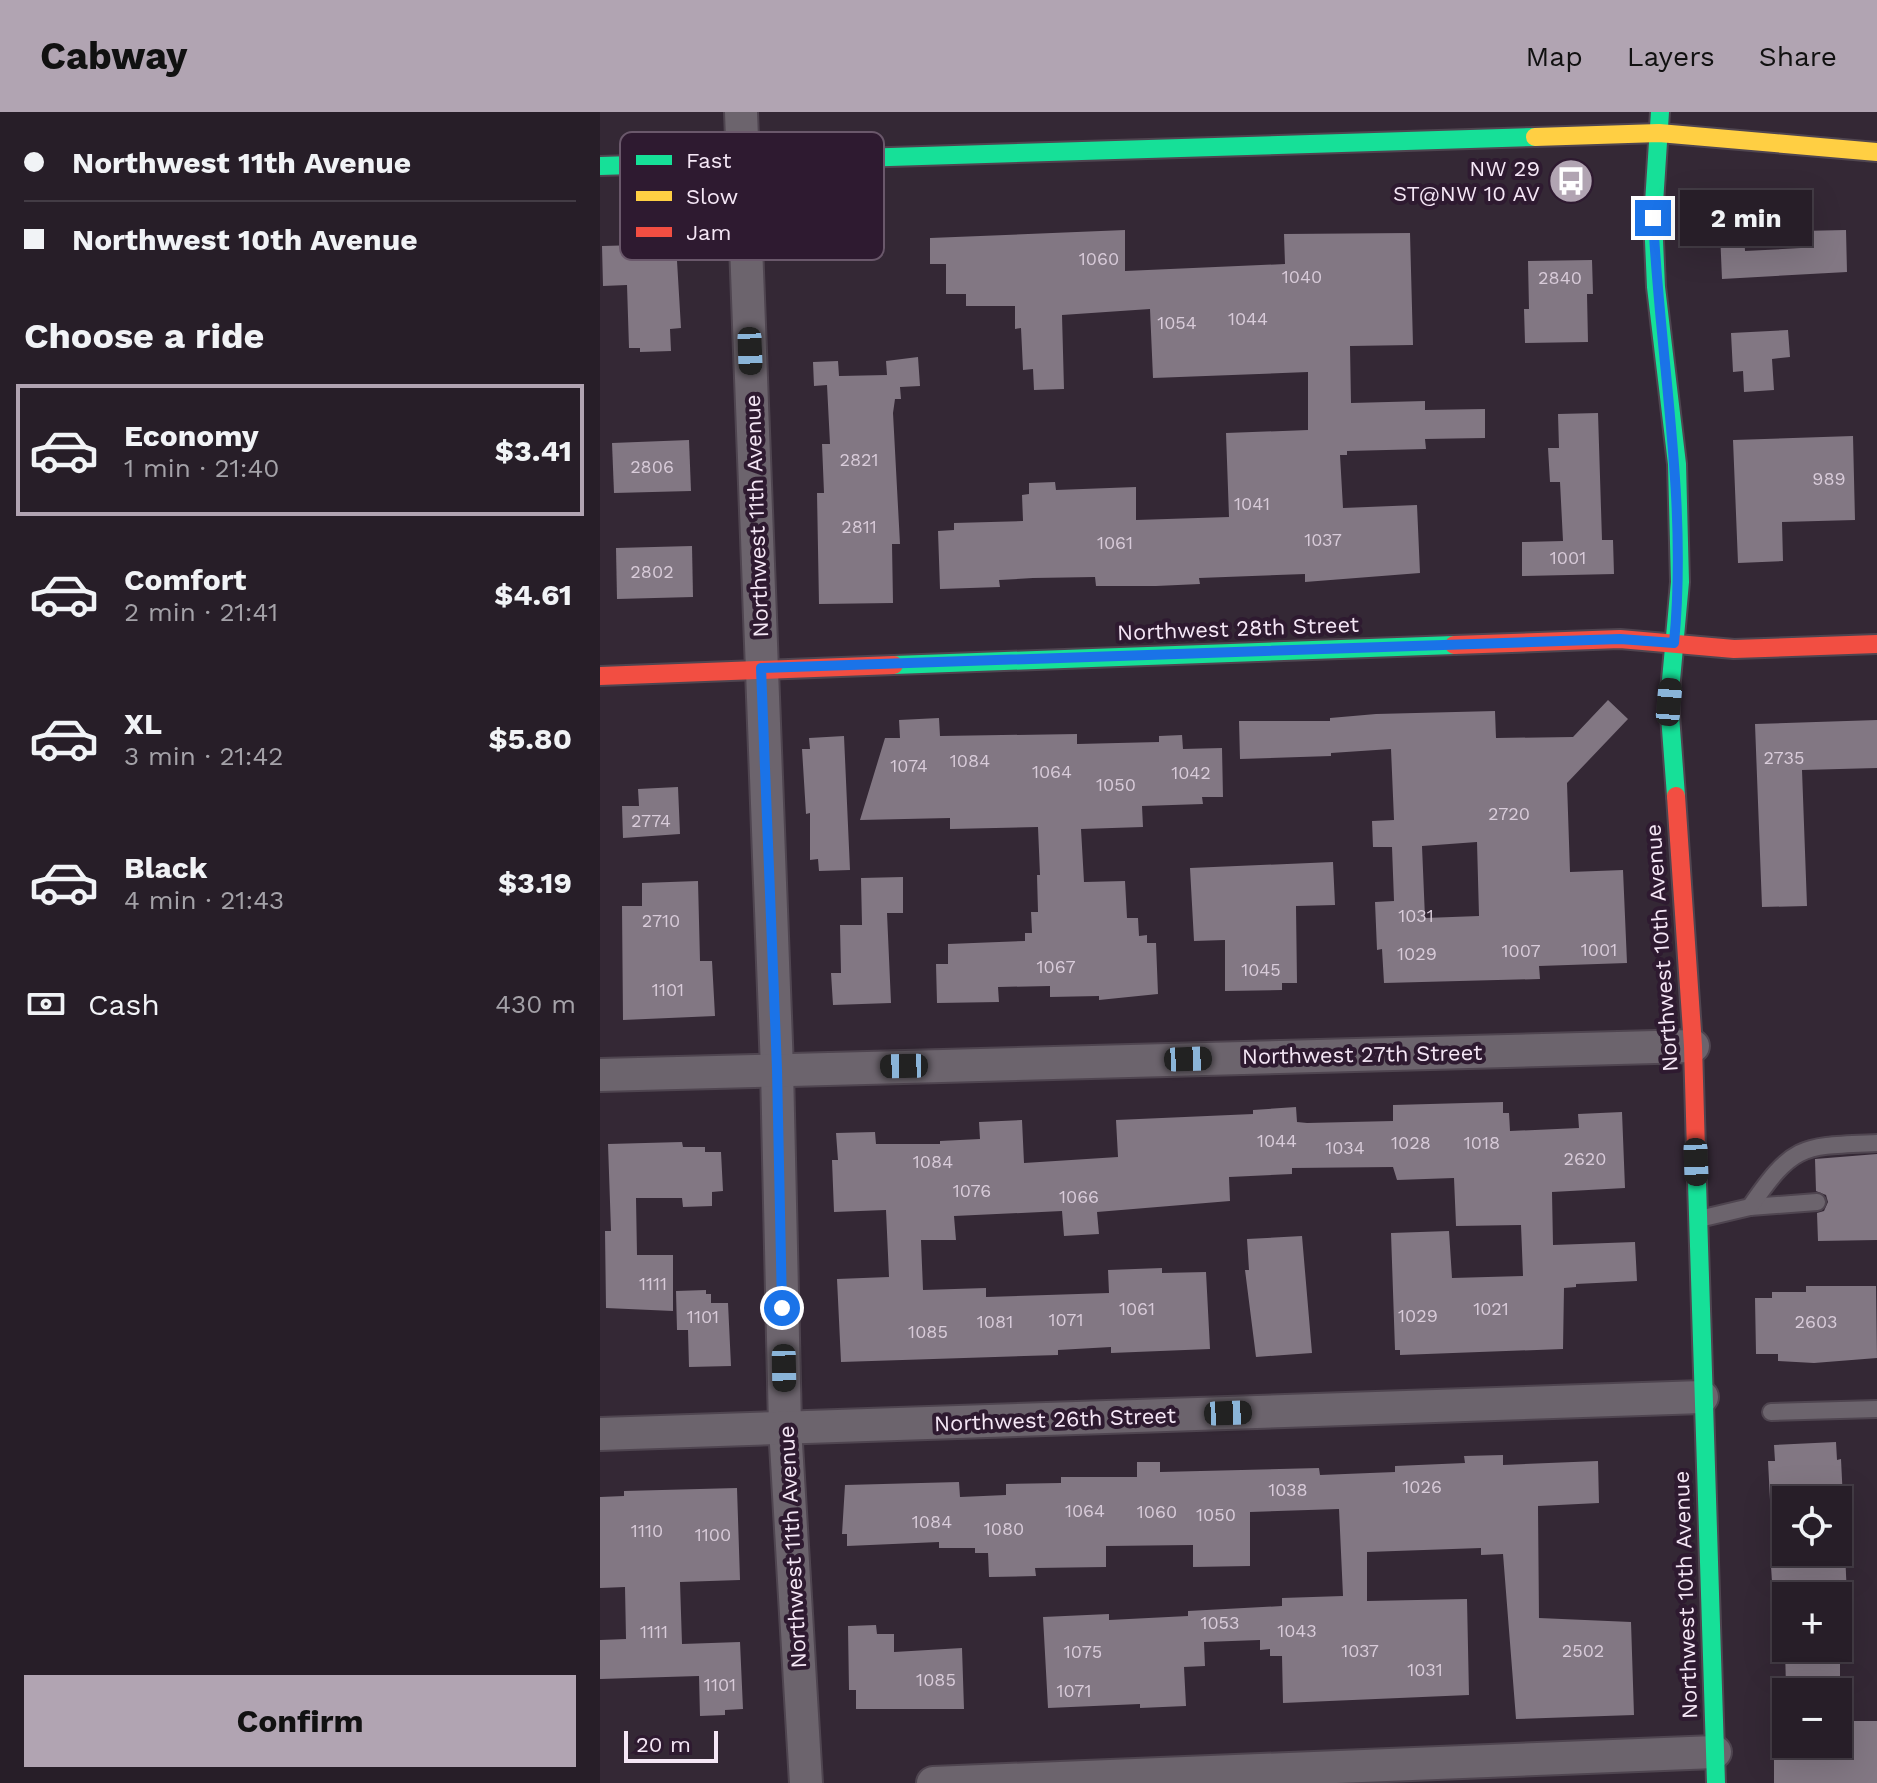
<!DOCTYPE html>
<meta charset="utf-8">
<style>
:root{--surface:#271e28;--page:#332b34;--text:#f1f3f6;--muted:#a4a2a8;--line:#433c45;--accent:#b1a4b2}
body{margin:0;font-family:"Work Sans",sans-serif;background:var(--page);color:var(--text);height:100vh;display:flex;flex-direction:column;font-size:30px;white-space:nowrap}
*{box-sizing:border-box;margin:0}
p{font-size:26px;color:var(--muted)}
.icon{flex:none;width:44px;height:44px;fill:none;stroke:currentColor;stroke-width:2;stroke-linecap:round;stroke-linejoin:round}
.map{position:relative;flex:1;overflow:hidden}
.drawer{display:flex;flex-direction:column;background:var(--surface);width:600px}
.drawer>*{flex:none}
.hud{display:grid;align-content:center;height:176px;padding:0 24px;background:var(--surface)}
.buttons{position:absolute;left:1172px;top:1374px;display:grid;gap:16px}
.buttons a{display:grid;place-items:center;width:80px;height:80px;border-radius:0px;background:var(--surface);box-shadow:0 8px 32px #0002,0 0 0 2px var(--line);font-size:40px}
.scale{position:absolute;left:24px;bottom:20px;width:94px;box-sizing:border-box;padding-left:8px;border:4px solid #f5e7f6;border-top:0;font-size:22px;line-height:28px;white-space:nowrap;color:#f5e7f6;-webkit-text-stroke:6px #2e1a30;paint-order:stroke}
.end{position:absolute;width:36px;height:36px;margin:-18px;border:10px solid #1a73e8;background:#fff;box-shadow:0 0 0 4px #fff}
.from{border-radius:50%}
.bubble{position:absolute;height:56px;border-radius:0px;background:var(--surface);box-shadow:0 8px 32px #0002,0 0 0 2px var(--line);font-size:26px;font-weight:700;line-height:56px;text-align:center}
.car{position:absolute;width:24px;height:48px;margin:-24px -12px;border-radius:10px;box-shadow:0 0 6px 2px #0007;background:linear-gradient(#222 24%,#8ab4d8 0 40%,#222 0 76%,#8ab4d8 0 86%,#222 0)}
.hud b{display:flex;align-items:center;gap:28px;height:76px;font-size:30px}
.hud b+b{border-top:2px solid var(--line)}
.hud i{width:20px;height:20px;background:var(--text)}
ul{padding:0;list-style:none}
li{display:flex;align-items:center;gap:24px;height:132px;margin:0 16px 12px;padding:0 8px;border:4px solid transparent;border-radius:0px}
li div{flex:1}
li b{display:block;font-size:30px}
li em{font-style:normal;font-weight:700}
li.active{border-color:var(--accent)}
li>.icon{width:72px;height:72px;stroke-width:1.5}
h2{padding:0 24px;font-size:36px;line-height:96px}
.pay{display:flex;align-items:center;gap:20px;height:88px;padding:0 24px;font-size:30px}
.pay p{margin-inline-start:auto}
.primary-button{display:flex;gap:16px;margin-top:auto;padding:16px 24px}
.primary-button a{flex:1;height:92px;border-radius:0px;background:var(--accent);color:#111;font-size:32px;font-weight:700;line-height:92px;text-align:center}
header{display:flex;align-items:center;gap:48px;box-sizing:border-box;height:112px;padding:0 40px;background:var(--accent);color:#111}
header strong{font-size:38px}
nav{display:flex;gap:44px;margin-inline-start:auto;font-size:28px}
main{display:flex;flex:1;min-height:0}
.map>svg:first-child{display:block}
</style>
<header>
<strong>Cabway</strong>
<nav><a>Map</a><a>Layers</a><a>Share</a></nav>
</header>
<main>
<section class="drawer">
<div class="hud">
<b><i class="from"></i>Northwest 11th Avenue</b>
<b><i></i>Northwest 10th Avenue</b>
</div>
<h2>Choose a ride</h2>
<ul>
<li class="active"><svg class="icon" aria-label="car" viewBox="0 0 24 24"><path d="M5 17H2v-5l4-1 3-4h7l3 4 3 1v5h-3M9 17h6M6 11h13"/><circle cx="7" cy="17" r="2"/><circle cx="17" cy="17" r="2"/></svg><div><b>Economy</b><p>1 min · 21:40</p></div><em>$3.41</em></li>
<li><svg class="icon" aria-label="car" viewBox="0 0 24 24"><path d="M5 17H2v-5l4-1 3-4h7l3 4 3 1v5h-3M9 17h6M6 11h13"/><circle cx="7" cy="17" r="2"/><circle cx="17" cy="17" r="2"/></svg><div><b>Comfort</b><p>2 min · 21:41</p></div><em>$4.61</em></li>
<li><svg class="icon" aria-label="car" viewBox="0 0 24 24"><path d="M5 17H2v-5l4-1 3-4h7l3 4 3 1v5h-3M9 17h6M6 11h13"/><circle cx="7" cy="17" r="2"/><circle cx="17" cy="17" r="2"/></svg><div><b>XL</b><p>3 min · 21:42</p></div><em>$5.80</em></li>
<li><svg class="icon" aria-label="car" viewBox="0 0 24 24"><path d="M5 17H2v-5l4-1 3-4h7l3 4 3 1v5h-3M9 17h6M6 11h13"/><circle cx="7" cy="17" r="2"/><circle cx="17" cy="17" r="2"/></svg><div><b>Black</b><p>4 min · 21:43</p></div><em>$3.19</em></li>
</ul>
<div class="pay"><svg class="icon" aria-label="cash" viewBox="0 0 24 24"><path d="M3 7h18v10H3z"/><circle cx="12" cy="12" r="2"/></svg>Cash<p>430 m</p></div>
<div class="primary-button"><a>Confirm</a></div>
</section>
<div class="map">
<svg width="1277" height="1671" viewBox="0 0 1277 1671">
<rect width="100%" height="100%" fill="#342835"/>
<g fill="#827783" fill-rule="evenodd">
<path d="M525 118V159L685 152 684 122 810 121 813 233 750 234 751 291 825 289V298L885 297V326L825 327 826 337 747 339V343H740L743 396 817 393 820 461 705 470V462L599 466 600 472 556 474H496L495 465 433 466 399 468 400 475 340 477 338 419 354 418V411L423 409 422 383 429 382V371L455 370 456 378 536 375V408L629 405 626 321 708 318V260L553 266 550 197 462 203 464 277 434 278 433 257 423 258 421 216 415 217V194H366V182H346V152H330V126Z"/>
<path d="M1246 118 1247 160 1122 167 1120 120 1144 119 1145 139 1201 136 1200 119Z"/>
<path d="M76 132 81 216 70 217 71 239 40 240V236H29L27 173 3 174 2 134Z"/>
<path d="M992 148 993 182H987L988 230 925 231 924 197H929L928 149Z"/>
<path d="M1188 218 1190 245 1172 247 1174 278 1144 280 1143 259 1133 260 1131 221Z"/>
<path d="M318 245 320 274 300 275 301 287H295L293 301 300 432H292L293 491 219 492 217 381H224L222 332H230L227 273 214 274 213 250 238 249 239 264 287 263 286 249Z"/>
<path d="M998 301 1002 428H1013L1014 462 922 464V430L963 429 960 370H950L948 336H959L958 302Z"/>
<path d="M1253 324 1255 408 1182 410 1183 449 1138 451 1133 328Z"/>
<path d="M89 328 91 379 14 381 12 331Z"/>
<path d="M92 434 93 485 17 487 16 436Z"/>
<path d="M1008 588 1028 607 967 671 970 760 1023 758 1027 851 939 854 940 867 784 871 782 837 777 838 775 790 794 789 792 735H773L772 709 794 708 791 637 731 641V644L640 647 639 609H730V606L776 602 895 599 896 626 973 625ZM877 730 879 804 825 806 822 734Z"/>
<path d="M339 606 340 624 477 622V632L559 630V624L582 623 583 637 622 636 623 685H602L603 692 542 694 543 715 481 717 484 770 525 769 527 806H538L539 824 547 823V831H556L558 882 499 888V884L450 885V874L398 875 399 890 337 891 336 852H348V832L425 829V821H432L431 800H438L437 763H440L438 715 350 717V706L260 708 285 626H300L299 608Z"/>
<path d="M1277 608V656L1202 658 1207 794 1162 795 1155 612Z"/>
<path d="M244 624 250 758 219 759 218 747 210 748V701L206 702 202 637H210L209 626Z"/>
<path d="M78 675 80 722 23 726 22 694H39L38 677Z"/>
<path d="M733 750 735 793 696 794 697 871H682V878L625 879V828L594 829 590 756Z"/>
<path d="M303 765V801H287L291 891 233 893 231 861H241L240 813H262L261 766Z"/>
<path d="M98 769 100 849H112L115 904 23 908 22 794H42V771Z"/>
<path d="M903 990V1001H909L910 1019 979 1016 978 1002 1022 1000 1025 1076 952 1080 953 1133 1035 1130 1037 1169 976 1172V1175L964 1176 963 1237 800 1243V1238H795L791 1121 849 1119 852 1166 923 1164 921 1113 856 1114 854 1066 797 1068 793 1055 692 1056V1062L629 1065 630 1089 497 1100 499 1122 464 1124 462 1099 354 1104 356 1128H321L323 1178 386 1176V1185L509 1181 508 1158 562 1156V1161L606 1160 610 1237 511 1241V1235L458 1238V1243L241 1250 237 1167 289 1165 286 1098 234 1100 232 1048H238L236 1021 275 1020 276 1032H340V1029L380 1027 379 1010 422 1008 424 1051 518 1045 516 1008 653 1002V998L696 995 697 1010 707 1011 793 1009V993Z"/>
<path d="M82 1030 83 1035H105V1040H121L123 1079 112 1080V1094L83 1095 82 1086H36L37 1143H73V1199L6 1196 5 1119H11L8 1032Z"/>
<path d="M1277 1042V1128L1218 1129 1217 1101 1224 1099 1228 1090 1226 1083 1216 1079 1215 1047Z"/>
<path d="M702 1124 712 1241 656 1245 645 1158H649L647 1127Z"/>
<path d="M1206 1174H1276L1277 1246 1214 1251 1178 1249V1242H1156L1155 1186H1172V1180H1206Z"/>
<path d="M106 1178V1182H111V1191H128L131 1254 89 1255 88 1218H77L76 1179Z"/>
<path d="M1236 1330 1237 1348 1241 1347 1243 1388H1170L1168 1349H1175L1174 1333Z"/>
<path d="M903 1343V1353L998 1349 999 1391 938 1394 939 1506 1031 1510 1034 1603 916 1607 903 1442 881 1443V1436L767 1440V1489L867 1487 869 1583 683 1591 682 1544H670V1537L660 1538V1528L604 1530 605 1554 584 1555 586 1594 540 1596V1592L448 1596 443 1505 509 1502V1508L588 1504V1499L682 1494V1486L743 1484 739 1397 650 1400V1454L593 1455V1433L506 1434V1455L435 1456 436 1464 389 1465 388 1441H375V1436H339V1430L247 1434V1422H242L245 1373 359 1370 360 1385 406 1383V1372L461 1371V1365H537V1350H560V1360L719 1356 720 1363 795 1360V1354L865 1351 864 1344Z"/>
<path d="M137 1376 140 1468 80 1470 82 1532 140 1530 143 1597 125 1598V1603L100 1604 99 1564 0 1567V1528L26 1527 25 1475 0 1476V1385L24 1384V1379Z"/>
<path d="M1170 1440H1245L1247 1484H1173Z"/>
<path d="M276 1513 277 1522H294V1540L362 1536 364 1597H256V1578H249L248 1514Z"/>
<path d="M1185 1536H1240V1575L1186 1576Z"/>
<path d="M1238 1609H1277V1671H1174V1632H1238Z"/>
</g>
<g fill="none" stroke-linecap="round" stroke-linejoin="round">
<g stroke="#4f4550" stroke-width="20">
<g id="lane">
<path d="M1150 1095 1217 1090"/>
<path d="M1099 1107 1150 1095C1194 1031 1202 1034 1277 1031"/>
<path d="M1171 1300 1277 1297"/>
</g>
</g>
<g stroke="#4f4550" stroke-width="36">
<g id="street">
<path d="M141 0 177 957 185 1315 206 1671"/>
<path d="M0 963 1093 934"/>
<path d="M0 1322 1102 1285"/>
<path d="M333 1671 1115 1640"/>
</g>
</g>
<g stroke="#4f4550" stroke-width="22">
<g id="fast">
<path d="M1060 0 1053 106 1056 175 1077 352 1080 470 1069 590 1076 684"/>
<path d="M0 54 935 25"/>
<path d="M294 553 854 533"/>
<path d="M1096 1039 1116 1671"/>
</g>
</g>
<g stroke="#4f4550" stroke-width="22">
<path id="slow" d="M935 25 1059 21 1277 40"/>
</g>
<g stroke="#4f4550" stroke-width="22">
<g id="jam">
<path d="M854 533 1020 527 1134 537 1277 532"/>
<path d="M0 564 294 553"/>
<path d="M1076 684 1093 934 1096 1039"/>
</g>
</g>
<use href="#lane" stroke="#6c646d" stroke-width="16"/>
<use href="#street" stroke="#6c646d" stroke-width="32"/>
<use href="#fast" stroke="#16e098" stroke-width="18"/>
<use href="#slow" stroke="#ffcf43" stroke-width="18"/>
<use href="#jam" stroke="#f24e42" stroke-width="18"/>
</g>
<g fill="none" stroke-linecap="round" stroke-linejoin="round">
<path stroke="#1a73e8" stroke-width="10" d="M182 1196 177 957 161 556 1020 527 1074 531C1088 388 1060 249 1053 106"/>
</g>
<defs>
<g id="bus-disc" transform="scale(2.3)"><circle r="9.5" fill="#b1a4b2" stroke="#2e1a30"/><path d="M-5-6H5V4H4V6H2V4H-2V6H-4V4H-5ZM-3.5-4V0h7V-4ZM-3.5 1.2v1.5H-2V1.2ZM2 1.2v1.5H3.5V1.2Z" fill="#fff"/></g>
</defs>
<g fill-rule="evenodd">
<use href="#bus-disc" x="971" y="69"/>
</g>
<g text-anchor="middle" stroke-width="8" stroke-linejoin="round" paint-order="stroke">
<g font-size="18" fill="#d8cbd9">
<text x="499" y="153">1060</text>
<text x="702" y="171">1040</text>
<text x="960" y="172">2840</text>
<text x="648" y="213">1044</text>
<text x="577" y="217">1054</text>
<text x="259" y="354">2821</text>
<text x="52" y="361">2806</text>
<text x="1229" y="373">989</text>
<text x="652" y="398">1041</text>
<text x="259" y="421">2811</text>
<text x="723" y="434">1037</text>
<text x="515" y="437">1061</text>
<text x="968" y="452">1001</text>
<text x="52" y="466">2802</text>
<text x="1184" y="652">2735</text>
<text x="370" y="655">1084</text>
<text x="309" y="660">1074</text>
<text x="452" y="666">1064</text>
<text x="591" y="667">1042</text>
<text x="516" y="679">1050</text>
<text x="909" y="708">2720</text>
<text x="51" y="715">2774</text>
<text x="816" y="810">1031</text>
<text x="61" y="815">2710</text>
<text x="999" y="844">1001</text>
<text x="921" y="845">1007</text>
<text x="817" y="848">1029</text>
<text x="456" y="861">1067</text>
<text x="661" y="864">1045</text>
<text x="68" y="884">1101</text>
<text x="677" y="1035">1044</text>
<text x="811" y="1037">1028</text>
<text x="882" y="1037">1018</text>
<text x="745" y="1042">1034</text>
<text x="985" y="1053">2620</text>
<text x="333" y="1056">1084</text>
<text x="372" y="1085">1076</text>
<text x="479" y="1091">1066</text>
<text x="53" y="1178">1111</text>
<text x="537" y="1203">1061</text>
<text x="891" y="1203">1021</text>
<text x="818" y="1210">1029</text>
<text x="103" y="1211">1101</text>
<text x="466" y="1214">1071</text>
<text x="395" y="1216">1081</text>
<text x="1216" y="1216">2603</text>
<text x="328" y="1226">1085</text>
<text x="822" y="1381">1026</text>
<text x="688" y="1384">1038</text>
<text x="485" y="1405">1064</text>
<text x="557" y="1406">1060</text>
<text x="616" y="1409">1050</text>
<text x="332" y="1416">1084</text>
<text x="404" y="1423">1080</text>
<text x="47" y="1425">1110</text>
<text x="113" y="1429">1100</text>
<text x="620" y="1517">1053</text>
<text x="697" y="1525">1043</text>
<text x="54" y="1526">1111</text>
<text x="760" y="1545">1037</text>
<text x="983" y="1545">2502</text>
<text x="483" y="1546">1075</text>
<text x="825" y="1564">1031</text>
<text x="336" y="1574">1085</text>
<text x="120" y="1579">1101</text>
<text x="474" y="1585">1071</text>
</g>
<g font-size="22" fill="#f5e7f6" stroke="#2e1a30" text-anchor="end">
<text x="940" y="64">NW 29<tspan x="940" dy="25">ST@NW 10 AV</tspan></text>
</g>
<g font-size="22" fill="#f5e7f6" stroke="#2e1a30">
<text transform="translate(156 404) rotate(-92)" y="8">Northwest 11th Avenue</text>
<text transform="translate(638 516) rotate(-2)" y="8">Northwest 28th Street</text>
<text transform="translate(1061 836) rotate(-94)" y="8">Northwest 10th Avenue</text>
<text transform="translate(762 942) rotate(-1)" y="8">Northwest 27th Street</text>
<text transform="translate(455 1307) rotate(-2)" y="8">Northwest 26th Street</text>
<text transform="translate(192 1435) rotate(-93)" y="8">Northwest 11th Avenue</text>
<text transform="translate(1085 1483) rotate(-92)" y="8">Northwest 10th Avenue</text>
</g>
</g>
<rect x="20" y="20" width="264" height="128" rx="12" fill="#2e1a30" stroke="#6a586b" stroke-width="2"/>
<rect x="36" y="43" width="36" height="10" fill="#16e098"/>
<rect x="36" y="79" width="36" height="10" fill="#ffcf43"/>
<rect x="36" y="115" width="36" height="10" fill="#f24e42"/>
<g font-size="22" fill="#f5e7f6">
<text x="86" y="56">Fast</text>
<text x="86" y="92">Slow</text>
<text x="86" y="128">Jam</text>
</g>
</svg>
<div class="buttons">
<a><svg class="icon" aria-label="locate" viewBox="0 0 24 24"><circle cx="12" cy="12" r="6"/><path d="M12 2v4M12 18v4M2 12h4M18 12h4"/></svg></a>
<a>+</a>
<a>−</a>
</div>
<div class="scale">20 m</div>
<i class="end from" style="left:182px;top:1196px"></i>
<i class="end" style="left:1053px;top:106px"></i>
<div class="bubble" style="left:1080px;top:78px;width:132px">2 min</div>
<i class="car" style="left:150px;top:239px;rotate:178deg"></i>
<i class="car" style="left:1069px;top:590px;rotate:5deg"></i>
<i class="car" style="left:588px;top:947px;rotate:88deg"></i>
<i class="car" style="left:304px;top:954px;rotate:269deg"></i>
<i class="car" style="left:1096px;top:1050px;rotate:178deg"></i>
<i class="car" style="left:184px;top:1256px;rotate:179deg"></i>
<i class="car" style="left:628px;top:1301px;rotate:88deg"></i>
</div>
</main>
